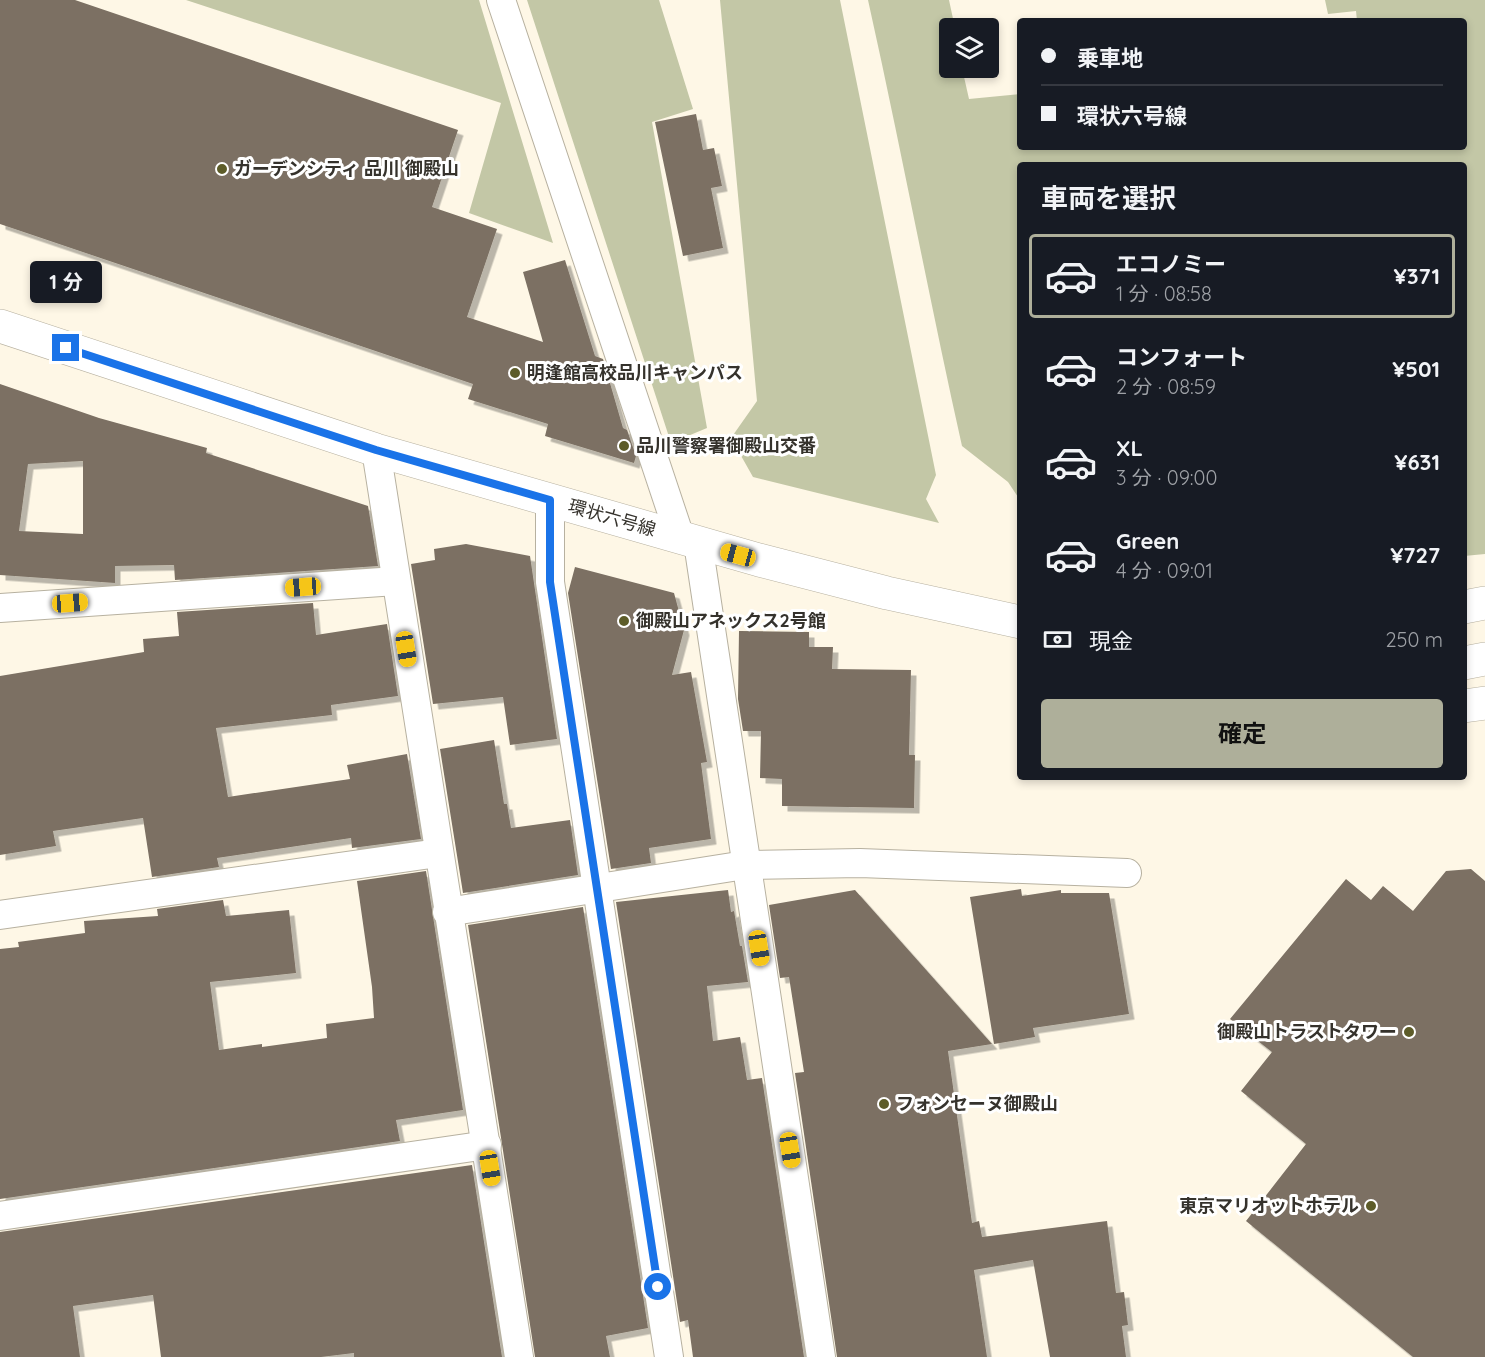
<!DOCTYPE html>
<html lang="ja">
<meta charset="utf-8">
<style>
:root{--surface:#171b24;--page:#20242c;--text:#f1f3f6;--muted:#9ea1a6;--line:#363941;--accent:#aeaf9a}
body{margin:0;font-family:Quicksand,"Noto Sans JP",sans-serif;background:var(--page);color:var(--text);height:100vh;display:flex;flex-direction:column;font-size:22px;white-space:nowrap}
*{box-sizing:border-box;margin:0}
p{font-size:20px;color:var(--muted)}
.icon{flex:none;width:33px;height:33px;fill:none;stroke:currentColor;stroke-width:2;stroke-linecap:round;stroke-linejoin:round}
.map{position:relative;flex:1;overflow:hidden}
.side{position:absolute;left:1017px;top:162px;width:450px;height:618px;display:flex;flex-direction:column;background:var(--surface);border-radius:6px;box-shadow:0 3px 9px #0003}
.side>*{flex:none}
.banner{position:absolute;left:1017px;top:18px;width:450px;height:132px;border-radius:6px;box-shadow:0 3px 9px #0003;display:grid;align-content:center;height:132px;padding:0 24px;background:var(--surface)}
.controls{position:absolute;left:939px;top:18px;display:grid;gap:12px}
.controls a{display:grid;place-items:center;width:60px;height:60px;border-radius:6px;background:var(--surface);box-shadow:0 3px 9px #0003;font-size:30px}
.end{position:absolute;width:27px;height:27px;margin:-14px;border:8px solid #1a73e8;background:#fff;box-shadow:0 0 0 3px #fff}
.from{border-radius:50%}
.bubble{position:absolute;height:42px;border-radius:6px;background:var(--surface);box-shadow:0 3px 9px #0003;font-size:20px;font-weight:700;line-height:42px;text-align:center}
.car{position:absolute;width:18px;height:36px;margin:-18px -9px;border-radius:8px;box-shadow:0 0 4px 2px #0007;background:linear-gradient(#f5c518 24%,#345 0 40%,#f5c518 0 76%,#345 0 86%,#f5c518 0)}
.banner b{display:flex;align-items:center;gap:21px;height:57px;font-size:22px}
.banner b+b{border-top:2px solid var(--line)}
.banner i{width:15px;height:15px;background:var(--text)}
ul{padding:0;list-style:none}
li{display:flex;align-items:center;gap:18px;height:84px;margin:0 12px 9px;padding:0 12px;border:3px solid transparent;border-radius:6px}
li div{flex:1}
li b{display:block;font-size:22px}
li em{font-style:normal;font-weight:700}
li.current{border-color:var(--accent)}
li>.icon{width:54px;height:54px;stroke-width:1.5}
h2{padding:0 24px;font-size:27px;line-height:72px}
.pay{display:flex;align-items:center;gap:15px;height:66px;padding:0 24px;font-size:22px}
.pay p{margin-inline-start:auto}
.primary-button{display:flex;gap:12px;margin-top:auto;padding:12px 24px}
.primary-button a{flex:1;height:69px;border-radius:6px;background:var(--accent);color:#111;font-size:24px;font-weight:700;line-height:69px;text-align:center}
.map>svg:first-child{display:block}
</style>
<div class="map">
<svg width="1485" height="1357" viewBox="0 0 1485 1357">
<defs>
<filter id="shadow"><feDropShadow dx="5.5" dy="5.5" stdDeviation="0" flood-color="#0004"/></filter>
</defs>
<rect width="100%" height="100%" fill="#fef7e6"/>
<g fill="#c3c7a6">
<path d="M186 0H479L553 243 469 213 501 103Z"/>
<path d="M527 0H659L693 109 652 122 707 428 671 443Z"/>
<path d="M720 0H840L936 475 926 499 939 523 753 477 731 438 757 401Z"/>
<path d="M868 0H949L955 28H950V68H962L969 99 1020 94V147H1464V21H1357L1356 11 1328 14 1325 0H1485V554L1464 556V165H1020V500L1008 482 962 446C929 298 901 148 868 0Z"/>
</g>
<g fill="#7b7063" fill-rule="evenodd" filter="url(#shadow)">
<path d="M0 0H75L458 130 432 207 497 229 467 317 543 342 523 272 565 260 595 356 603 359 623 428 627 430 636 456 634 463 545 436 548 424 468 399 473 384 0 224Z"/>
<path d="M696 114 703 150 714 148 722 186 711 188 723 248 683 256 655 122Z"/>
<path d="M0 384 99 418 207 448 206 453 368 506 378 566 175 580 174 565 115 566V583L0 575ZM83 461V534L19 531 28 464Z"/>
<path d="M466 544 530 556 557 739 510 745 503 697 433 704 411 564 435 560 434 549Z"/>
<path d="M575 567 674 593 684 630 672 675 691 672 707 762 701 763 711 839 649 848 651 863 611 869 568 593Z"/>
<path d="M313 603 316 635 387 624 398 696 331 705 332 715 216 728 228 797 350 779 347 765 407 754 421 839 352 848 351 838 217 858 219 867 152 877 143 818 53 831 56 846 0 855V676L144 652 143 639 179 636 177 612Z"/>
<path d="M739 631 809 632V647H833L832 669 911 670 909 755H915L914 808 782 806V779L760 778 761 731H743L738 699Z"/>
<path d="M494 740 504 804H507L511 828 570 820 578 875 463 893 440 749Z"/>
<path d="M1471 869 1485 881V1357H1413L1246 1221 1306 1144 1241 1091 1272 1052 1230 1019 1346 879 1371 900 1383 886 1413 911 1446 871Z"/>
<path d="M426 871 463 1110 396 1120 400 1141 0 1199V949L19 947 18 942 85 933 84 921 158 916 157 909 223 900 226 916 289 910 296 973 210 982 219 1050 262 1044V1047L327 1038 326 1024 374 1018 372 987 357 881Z"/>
<path d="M1021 889 1022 896 1061 890V893H1109L1129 1014 1033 1028 1035 1037 994 1044 970 897Z"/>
<path d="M728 890 731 912 734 911 740 946H742L748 982 707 986 713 1041 740 1037 747 1080 762 1078 804 1357H693L688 1320 680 1322 616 902Z"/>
<path d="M855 890 992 1044 948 1051 972 1223 979 1221 982 1237 1107 1221 1116 1293 1124 1292 1128 1325 1122 1326 1126 1357H1050L1033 1260 974 1270 987 1357H837L795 1073 804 1072 789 977 780 978 769 905Z"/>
<path d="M583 907 648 1328 606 1336 610 1357H535L468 925Z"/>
<path d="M472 1165 502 1357H354V1353L321 1357H161L153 1295 73 1306 80 1357H0V1232Z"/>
</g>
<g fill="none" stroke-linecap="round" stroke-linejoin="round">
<g stroke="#b7b1a0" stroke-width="30">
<g id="minor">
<path d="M501 0 680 537"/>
<path d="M376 450 519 1357"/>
<path d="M550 500V582L669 1357"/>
<path d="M698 543 821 1357"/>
<path d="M0 608 396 581"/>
<path d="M447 912 745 865 860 863 1127 873"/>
<path d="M0 915 438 853"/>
<path d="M0 1216 487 1145"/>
</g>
</g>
<g stroke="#b7b1a0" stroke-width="34">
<g id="primary">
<path d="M0 326 376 450 759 560 887 593 1020 622"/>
<path d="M1464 607 1485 603"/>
<path d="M1464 663 1485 659"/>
<path d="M1464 706 1485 703"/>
</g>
</g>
<use href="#minor" stroke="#fff" stroke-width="28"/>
<use href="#primary" stroke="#fff" stroke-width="33"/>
</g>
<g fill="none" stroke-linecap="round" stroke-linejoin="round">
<path stroke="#1a73e8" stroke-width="8" d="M66 348 376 450 550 500V582L658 1287"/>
</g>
<g fill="#5d5c29" stroke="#fff" stroke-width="2">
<circle cx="222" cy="169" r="6"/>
<circle cx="515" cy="373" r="6"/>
<circle cx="624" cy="446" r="6"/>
<circle cx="624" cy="621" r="6"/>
<circle cx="1409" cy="1032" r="6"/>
<circle cx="884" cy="1104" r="6"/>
<circle cx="1371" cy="1206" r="6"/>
</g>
<g text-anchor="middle" stroke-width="6" stroke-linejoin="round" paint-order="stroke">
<g font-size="18" font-weight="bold" fill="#35322c" stroke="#fff" text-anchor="start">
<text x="234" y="175">ガーデンシティ 品川 御殿山</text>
<text x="527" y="379">明逢館高校品川キャンパス</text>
<text x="636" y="452">品川警察署御殿山交番</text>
<text x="636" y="627">御殿山アネックス2号館</text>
<text x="1397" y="1038" text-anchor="end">御殿山トラストタワー</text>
<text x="896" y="1110">フォンセーヌ御殿山</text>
<text x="1359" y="1212" text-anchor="end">東京マリオットホテル</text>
</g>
<g font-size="18" fill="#35322c" stroke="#fff">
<text transform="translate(612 518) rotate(16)" y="6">環状六号線</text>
</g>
</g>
</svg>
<div class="controls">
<a><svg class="icon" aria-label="layers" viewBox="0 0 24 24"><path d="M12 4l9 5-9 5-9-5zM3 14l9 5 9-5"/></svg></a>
</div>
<i class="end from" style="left:658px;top:1287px"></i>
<i class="end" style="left:66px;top:348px"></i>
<div class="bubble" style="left:30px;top:261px;width:72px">1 分</div>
<i class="car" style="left:738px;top:555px;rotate:285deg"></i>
<i class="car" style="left:303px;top:587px;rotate:266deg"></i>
<i class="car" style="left:70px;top:603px;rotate:86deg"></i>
<i class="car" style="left:406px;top:649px;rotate:171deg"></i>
<i class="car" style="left:759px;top:948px;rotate:171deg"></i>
<i class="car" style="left:790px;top:1150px;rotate:171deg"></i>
<i class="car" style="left:490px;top:1168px;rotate:171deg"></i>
<div class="banner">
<b><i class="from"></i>乗車地</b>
<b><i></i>環状六号線</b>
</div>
<section class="side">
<h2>車両を選択</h2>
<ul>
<li class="current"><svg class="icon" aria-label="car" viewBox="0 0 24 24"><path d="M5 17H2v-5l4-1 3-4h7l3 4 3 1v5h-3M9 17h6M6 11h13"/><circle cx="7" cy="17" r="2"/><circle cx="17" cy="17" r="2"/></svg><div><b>エコノミー</b><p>1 分 · 08:58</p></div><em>¥371</em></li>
<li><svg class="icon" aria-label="car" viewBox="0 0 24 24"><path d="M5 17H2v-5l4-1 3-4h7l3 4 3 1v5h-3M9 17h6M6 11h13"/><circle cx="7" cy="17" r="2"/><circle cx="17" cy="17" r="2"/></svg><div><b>コンフォート</b><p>2 分 · 08:59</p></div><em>¥501</em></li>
<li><svg class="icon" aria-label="car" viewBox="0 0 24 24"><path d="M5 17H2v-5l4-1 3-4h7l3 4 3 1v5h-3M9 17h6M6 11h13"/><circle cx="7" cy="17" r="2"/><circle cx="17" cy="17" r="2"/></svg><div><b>XL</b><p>3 分 · 09:00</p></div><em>¥631</em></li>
<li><svg class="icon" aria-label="car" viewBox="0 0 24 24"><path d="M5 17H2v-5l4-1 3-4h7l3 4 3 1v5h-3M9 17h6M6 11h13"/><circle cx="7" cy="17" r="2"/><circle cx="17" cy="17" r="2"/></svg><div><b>Green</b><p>4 分 · 09:01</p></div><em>¥727</em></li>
</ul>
<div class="pay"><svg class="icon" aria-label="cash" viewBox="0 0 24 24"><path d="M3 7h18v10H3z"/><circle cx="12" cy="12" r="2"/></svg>現金<p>250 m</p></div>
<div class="primary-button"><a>確定</a></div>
</section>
</div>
